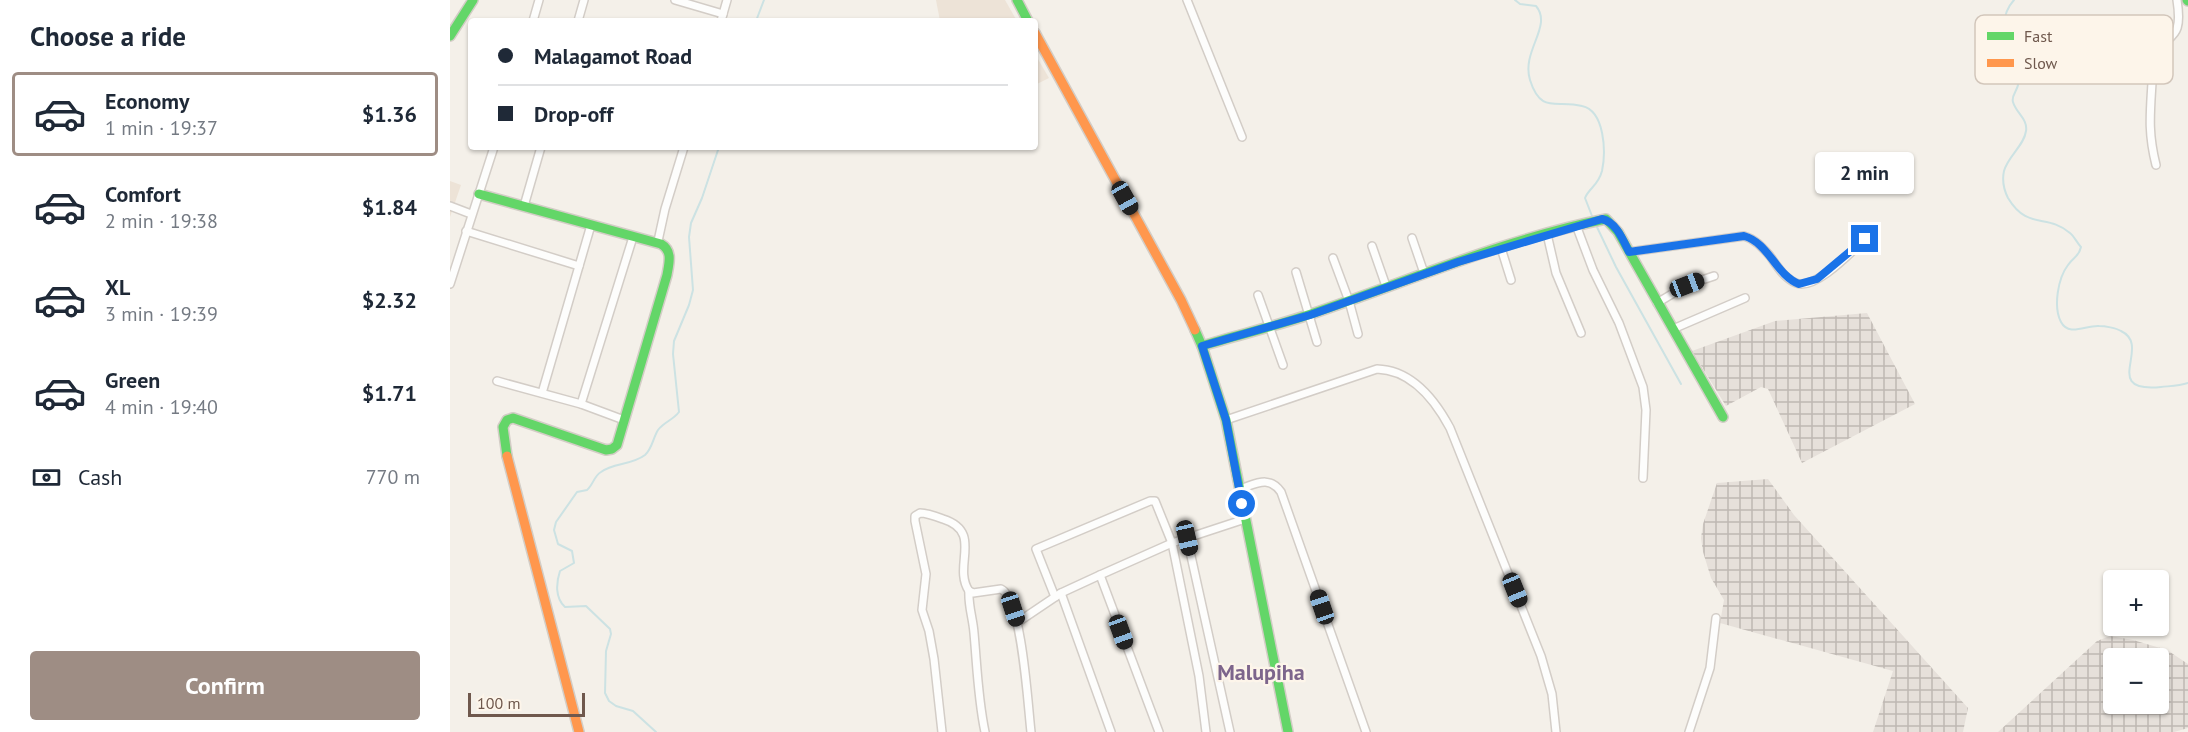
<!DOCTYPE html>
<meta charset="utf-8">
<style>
:root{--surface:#fff;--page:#f6f6f7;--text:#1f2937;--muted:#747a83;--line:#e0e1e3;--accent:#9e8d84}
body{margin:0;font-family:"PT Sans",sans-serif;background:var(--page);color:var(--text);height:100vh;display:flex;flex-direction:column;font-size:22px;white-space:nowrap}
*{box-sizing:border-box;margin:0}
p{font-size:20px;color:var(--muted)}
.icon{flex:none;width:33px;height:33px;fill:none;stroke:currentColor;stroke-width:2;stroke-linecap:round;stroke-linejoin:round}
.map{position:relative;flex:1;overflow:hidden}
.panel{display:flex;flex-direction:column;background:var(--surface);width:450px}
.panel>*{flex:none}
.guide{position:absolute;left:18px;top:18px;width:570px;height:132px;border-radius:6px;box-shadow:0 2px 4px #0004;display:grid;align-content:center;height:132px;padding:0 30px;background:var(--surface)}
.controls{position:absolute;left:1653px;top:570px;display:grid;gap:12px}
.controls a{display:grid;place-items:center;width:66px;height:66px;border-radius:6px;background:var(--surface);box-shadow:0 2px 4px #0004;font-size:30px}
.scale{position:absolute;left:18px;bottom:15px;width:117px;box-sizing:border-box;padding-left:6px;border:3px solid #6f584d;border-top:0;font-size:16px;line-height:21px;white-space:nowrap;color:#6f584d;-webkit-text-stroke:4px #fdf5ea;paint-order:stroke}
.end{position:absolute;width:27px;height:27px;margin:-14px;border:8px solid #1a73e8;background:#fff;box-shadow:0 0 0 3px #fff}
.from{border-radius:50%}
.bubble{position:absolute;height:42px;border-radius:6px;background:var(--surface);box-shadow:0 2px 4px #0004;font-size:20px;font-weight:700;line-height:42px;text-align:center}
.car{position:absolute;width:18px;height:36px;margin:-18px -9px;border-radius:8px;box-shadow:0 0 4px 2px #0007;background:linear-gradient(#222 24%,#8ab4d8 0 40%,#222 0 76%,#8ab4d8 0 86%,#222 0)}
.guide b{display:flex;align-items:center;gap:21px;height:57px;font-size:22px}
.guide b+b{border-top:2px solid var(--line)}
.guide i{width:15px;height:15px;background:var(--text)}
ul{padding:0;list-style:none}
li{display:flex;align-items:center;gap:18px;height:84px;margin:0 12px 9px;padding:0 18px;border:3px solid transparent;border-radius:6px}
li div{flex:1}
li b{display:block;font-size:22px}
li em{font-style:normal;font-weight:700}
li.current{border-color:var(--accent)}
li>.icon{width:54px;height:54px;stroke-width:1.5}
h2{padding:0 30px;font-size:27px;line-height:72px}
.pay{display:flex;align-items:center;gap:15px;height:66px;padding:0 30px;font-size:22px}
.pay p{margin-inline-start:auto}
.primary-button{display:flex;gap:12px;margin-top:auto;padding:12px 30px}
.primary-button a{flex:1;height:69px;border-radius:6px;background:var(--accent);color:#fff;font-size:24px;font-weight:700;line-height:69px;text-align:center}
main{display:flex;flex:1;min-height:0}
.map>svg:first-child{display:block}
</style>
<main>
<section class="panel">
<h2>Choose a ride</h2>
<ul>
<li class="current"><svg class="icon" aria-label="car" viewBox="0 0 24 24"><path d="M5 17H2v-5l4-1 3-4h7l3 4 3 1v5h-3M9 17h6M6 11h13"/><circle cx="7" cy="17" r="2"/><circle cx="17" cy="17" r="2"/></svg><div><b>Economy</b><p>1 min · 19:37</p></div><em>$1.36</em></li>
<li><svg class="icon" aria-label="car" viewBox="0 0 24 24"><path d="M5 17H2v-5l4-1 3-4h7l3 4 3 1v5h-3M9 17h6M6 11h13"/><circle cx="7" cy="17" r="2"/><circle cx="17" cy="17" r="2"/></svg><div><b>Comfort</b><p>2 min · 19:38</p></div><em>$1.84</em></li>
<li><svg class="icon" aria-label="car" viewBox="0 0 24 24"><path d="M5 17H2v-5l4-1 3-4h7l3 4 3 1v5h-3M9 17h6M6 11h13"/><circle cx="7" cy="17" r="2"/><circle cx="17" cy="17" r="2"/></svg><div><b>XL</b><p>3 min · 19:39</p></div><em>$2.32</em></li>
<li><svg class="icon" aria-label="car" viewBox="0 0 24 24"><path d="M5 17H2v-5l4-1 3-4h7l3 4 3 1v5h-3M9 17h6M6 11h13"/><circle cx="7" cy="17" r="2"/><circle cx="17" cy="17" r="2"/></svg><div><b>Green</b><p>4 min · 19:40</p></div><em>$1.71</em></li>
</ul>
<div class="pay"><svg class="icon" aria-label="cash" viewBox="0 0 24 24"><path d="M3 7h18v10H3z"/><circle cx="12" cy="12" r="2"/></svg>Cash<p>770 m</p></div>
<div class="primary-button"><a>Confirm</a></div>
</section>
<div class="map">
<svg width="1738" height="732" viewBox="0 0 1738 732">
<defs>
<pattern id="industrial-grid" width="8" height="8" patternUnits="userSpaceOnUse" patternTransform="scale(1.5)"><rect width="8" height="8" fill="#e6e0da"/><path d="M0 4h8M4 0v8" fill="none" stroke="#bfb8b3"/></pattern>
</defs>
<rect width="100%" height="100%" fill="#f4f0e9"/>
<g fill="#ede3d7">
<path d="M486 0H555L567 21H490Z"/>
<path d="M585 54 599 78 585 85Z"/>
<path d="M0 181 11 185 0 217Z"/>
</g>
<g fill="url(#industrial-grid)" fill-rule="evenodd">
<path d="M1417 313 1465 404 1352 463 1318 389 1311 387 1276 406 1242 351 1325 321Z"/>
<path d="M1318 479 1344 515 1518 708 1513 732H1423L1443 671 1270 623 1274 600 1261 578 1253 552 1251 538 1253 524 1267 483Z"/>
<path d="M1660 636 1683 640 1717 650 1738 664V728L1724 732H1548L1647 641ZM1708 658V704H1664V658Z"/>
</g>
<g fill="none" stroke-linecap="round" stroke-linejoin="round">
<g stroke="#cce2e3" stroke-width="2">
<path d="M1065 0 1070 4 1086 6C1103 26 1071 51 1080 80 1091 115 1107 99 1132 106 1155 111 1156 152 1152 171 1148 186 1139 188 1135 198L1142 216"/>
<path d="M1564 0C1552 13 1550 35 1563 50 1566 53 1570 56 1574 60 1572 63 1568 68 1568 72 1567 76 1569 80 1568 85 1567 91 1561 96 1563 102 1566 113 1578 119 1576 131 1574 146 1558 156 1554 171 1552 180 1554 190 1558 198 1578 231 1597 213 1620 233 1624 236 1627 243 1631 247 1629 257 1623 257 1618 265 1608 278 1603 307 1611 322 1619 337 1636 325 1649 326 1655 326 1666 328 1671 331 1703 346 1649 393 1711 387 1720 386 1729 386 1738 383"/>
<path d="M306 21 314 0"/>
<path d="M1146 225 1166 267 1231 384"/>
<path d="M206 732 183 711 166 706 159 701 155 693 156 651 161 634 160 629 136 606 115 607C105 598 106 583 110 571L124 563 122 551 108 544 104 530 106 522 127 492 137 490C143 485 144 476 151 472 163 463 182 465 195 455 202 449 203 438 208 430 214 422 223 420 229 412L223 354 224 341 239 305 243 290 239 237 241 223 252 198 269 147"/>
</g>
<g stroke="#d3cdc7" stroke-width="10">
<g id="street">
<path d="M225 0 273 14"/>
<path d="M737 0 792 137"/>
<path d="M83 21 89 0"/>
<path d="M128 21 134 0"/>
<path d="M271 21 277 0"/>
<path d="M1706 165C1698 133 1700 115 1702 83 1702 75 1700 67 1703 60 1716 30 1734 45 1727 0"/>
<path d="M0 206 21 214"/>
<path d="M74 206 91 147"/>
<path d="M1126 225 1143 270 1169 323 1193 387 1196 410 1193 478"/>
<path d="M16 231 129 266"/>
<path d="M1097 234 1106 273 1131 333"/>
<path d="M962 238 974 273"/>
<path d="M208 241 215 209 234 147"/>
<path d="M922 246 936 286"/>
<path d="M1051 248 1061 280"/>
<path d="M1179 252 1294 236C1305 239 1312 247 1320 256 1327 266 1334 278 1346 283 1365 291 1402 251 1415 239"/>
<path d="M883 258 899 301 908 334"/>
<path d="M846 272 867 342"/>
<path d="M0 284 44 147"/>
<path d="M808 295 833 365"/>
<path d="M1207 303 1237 285 1264 276"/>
<path d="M1223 329 1295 298"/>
<path d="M47 381 131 404 174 420"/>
<path d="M92 393 141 225"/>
<path d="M131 404 183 237"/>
<path d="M776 420 927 369C961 370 985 400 1000 428L1091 656 1102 694 1106 732"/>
<path d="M789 489C806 484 819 475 831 492L916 732"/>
<path d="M737 538 780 732"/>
<path d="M519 591C518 605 523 619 524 633 527 666 528 699 535 732"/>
<path d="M611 593 661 732"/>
<path d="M605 597 586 549 700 501H705L722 543 749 676 756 732"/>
<path d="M568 622 611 593 650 575"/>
<path d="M492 732 484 659 479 631 472 610 476 574 465 521V516L470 513C477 513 485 516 493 519 534 532 502 566 519 591L523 593 551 589C572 598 578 707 581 732"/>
<path d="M709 732 650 575 722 543 795 519"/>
<path d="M1239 732 1260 668 1266 618"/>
</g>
</g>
<g stroke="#d3cdc6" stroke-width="12">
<g id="fast">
<path d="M567 0 578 21"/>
<path d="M1737 0 1738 1"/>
<path d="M0 36 23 0"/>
<path d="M29 194 211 244C223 251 219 263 217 275L167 445 162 449 156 450 63 418 57 420 53 427 57 456"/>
<path d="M745 330 752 346 776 420 838 732"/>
<path d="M752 346C788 335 826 326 861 314 959 281 1055 239 1156 219L1168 232 1273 417"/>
</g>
</g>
<g stroke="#d3cdc6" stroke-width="12">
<g id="slow">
<path d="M585 33 731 300 745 330"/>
<path d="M57 456 129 732"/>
</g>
</g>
<use href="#street" stroke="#fdfdfc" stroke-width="7"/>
<use href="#fast" stroke="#63d668" stroke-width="9"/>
<use href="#slow" stroke="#ff974d" stroke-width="9"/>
</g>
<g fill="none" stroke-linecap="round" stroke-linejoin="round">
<path stroke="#1a73e8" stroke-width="8" d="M792 504 776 420 752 346 860 315 1008 262 1152 219C1166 222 1173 240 1179 252L1294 236C1319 243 1326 275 1349 284L1367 279 1415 239"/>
</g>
<g text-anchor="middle" stroke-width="4.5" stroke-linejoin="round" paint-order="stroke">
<g font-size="22" font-weight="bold" fill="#7d658c" stroke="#fdf5ea">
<text x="811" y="680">Malupiha</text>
</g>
</g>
<rect x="1525" y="15" width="198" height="69" rx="9" fill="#fdf5ea" stroke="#d2c6bb" stroke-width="1.5"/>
<rect x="1537" y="32" width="27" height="8" fill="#63d668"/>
<rect x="1537" y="59" width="27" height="8" fill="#ff974d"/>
<g font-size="16" fill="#6f584d">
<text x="1574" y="42">Fast</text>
<text x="1574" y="69">Slow</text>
</g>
</svg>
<div class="controls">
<a>+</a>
<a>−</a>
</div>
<div class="scale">100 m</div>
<i class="end from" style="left:792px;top:504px"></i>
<i class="end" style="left:1415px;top:239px"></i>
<div class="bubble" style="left:1365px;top:152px;width:99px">2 min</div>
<i class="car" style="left:675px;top:198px;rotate:151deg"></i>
<i class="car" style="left:1237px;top:285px;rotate:69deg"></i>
<i class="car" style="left:737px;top:538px;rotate:167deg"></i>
<i class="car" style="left:1065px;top:590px;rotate:158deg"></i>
<i class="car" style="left:872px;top:607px;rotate:341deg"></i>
<i class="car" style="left:563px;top:609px;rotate:162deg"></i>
<i class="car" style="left:671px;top:632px;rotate:160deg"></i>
<div class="guide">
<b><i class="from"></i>Malagamot Road</b>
<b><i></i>Drop-off</b>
</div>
</div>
</main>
